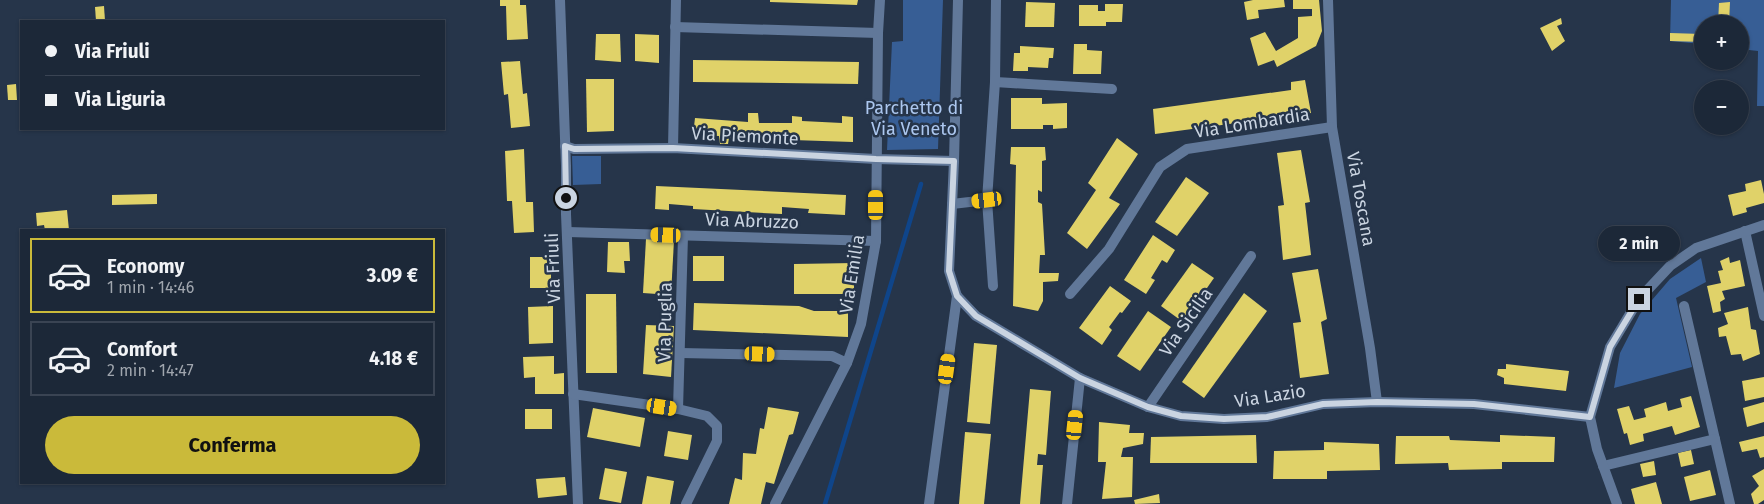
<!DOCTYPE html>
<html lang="it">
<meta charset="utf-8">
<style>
:root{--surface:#1c2838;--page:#253040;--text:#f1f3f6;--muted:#a0a6ae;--line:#3a4453;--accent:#caba3a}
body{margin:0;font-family:"Fira Sans",sans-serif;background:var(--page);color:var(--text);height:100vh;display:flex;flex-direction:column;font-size:19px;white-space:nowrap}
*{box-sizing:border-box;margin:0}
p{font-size:16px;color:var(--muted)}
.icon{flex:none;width:28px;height:28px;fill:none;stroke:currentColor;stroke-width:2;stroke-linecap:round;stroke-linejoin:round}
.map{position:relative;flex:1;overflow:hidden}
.details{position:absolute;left:20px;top:229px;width:425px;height:255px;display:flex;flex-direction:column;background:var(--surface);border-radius:0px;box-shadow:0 1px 4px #0004,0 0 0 1px var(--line)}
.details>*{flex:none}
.guide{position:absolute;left:20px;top:20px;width:425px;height:110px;border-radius:0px;box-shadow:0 1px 4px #0004,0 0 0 1px var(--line);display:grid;align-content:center;height:110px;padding:0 25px;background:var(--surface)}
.buttons{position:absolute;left:1694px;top:15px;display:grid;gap:10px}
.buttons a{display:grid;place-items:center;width:55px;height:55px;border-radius:50%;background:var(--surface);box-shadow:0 1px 4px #0004,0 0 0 1px var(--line);font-size:25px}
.end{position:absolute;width:22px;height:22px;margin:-11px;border:6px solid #cad4e1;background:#111;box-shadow:0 0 0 2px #111}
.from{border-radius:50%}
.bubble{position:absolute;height:35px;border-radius:18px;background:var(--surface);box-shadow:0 1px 4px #0004,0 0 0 1px var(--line);font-size:16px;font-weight:700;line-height:35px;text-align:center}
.car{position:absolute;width:15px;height:30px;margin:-15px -8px;border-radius:6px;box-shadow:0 0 4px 1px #0007;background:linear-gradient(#f5c518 24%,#345 0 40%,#f5c518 0 76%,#345 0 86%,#f5c518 0)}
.guide b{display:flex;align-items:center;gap:18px;height:48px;font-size:19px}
.guide b+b{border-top:1px solid var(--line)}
.guide i{width:12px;height:12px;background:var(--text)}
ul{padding:9px 0 0;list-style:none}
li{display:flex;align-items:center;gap:15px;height:75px;margin:0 10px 8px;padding:0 15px;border:2px solid var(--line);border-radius:0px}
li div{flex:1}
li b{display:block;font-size:19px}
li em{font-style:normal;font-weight:700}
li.active{border-color:var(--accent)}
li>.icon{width:45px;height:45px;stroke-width:1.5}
.primary-button{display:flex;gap:10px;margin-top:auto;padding:10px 25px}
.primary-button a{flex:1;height:58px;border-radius:30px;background:var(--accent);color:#111;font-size:20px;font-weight:700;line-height:58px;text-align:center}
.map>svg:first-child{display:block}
</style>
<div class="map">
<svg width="1764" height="504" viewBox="0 0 1764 504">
<rect width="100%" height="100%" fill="#26354a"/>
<g fill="#375e95">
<path d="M903 0H943L938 149 887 150 892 42 903 41Z"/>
<path d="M1671 0H1764V106H1757L1758 51 1740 49V24H1702V44L1670 41Z"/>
<path d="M572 156H601V184L573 185Z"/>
<path d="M1701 258 1706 282 1676 298 1692 367 1614 388 1620 353 1640 314 1670 279Z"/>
</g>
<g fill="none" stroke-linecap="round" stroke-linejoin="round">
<path stroke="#0f458a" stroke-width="4.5" d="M825 504 921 184"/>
</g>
<g fill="#e0d269">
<path d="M500 0H520V5H526L528 39 507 40 506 6H500Z"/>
<path d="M770 0H858L857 5 770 2Z"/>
<path d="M1253 0H1284L1285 7 1258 10 1259 18 1247 20 1244 2Z"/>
<path d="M1293 0H1319L1322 31 1316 46 1277 67 1274 60 1258 66 1250 38 1265 32 1276 51 1298 38V17L1312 16V9H1293Z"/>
<path d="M1026 2 1055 3 1054 27H1025Z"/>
<path d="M1730 2 1729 24H1718L1719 3Z"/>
<path d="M1105 4H1123L1122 22H1106V26H1079V5H1098V11H1105Z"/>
<path d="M104 6 105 21H96L95 7Z"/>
<path d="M1561 18 1562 24 1557 26 1565 41 1552 51 1540 28Z"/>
<path d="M1670 33 1702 34V42L1670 41Z"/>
<path d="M596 34H620L621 62 595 60Z"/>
<path d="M635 34 659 35V63L635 61Z"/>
<path d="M1074 44H1087V50L1102 51 1101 74H1073Z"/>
<path d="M1020 46 1054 48 1053 58H1049L1048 68 1028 67V71H1013L1014 53H1020Z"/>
<path d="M693 60 859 62 858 84 693 82Z"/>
<path d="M520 61 523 94 527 93 530 126 511 128 508 94 504 95 501 62Z"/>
<path d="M586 79H614V131L587 132Z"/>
<path d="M1305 80 1311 113 1155 134 1153 109 1291 90V82Z"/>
<path d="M16 84 17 100H8L7 85Z"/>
<path d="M1011 98H1042V104L1067 103V128L1053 129V125H1043V129H1011Z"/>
<path d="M748 113H758L759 123H792V116L802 117V121L842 123V116L853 117V142L729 138 728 144H720L719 136 693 135 695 118 748 122Z"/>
<path d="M1117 138 1138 154 1109 198 1120 204 1087 249 1067 233 1096 190 1088 183Z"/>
<path d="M1011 147H1045L1046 160 1042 161V192L1038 190V202L1042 204 1045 255H1040L1039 273H1059L1058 281 1043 282V301L1038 311 1013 306 1016 165 1010 164Z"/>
<path d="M524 149 526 202H533L534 232 514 233 512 201H507L505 151Z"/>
<path d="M1301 150 1310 202 1305 203 1311 255 1283 260 1278 206 1284 205 1277 153Z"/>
<path d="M1186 177 1209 193 1177 236 1155 222Z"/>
<path d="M1761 180 1764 194V203L1746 208 1747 212 1733 216 1728 195 1746 191 1745 184Z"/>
<path d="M656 186 846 195 845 215 808 213 809 209 782 207V214L693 209V206L669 204V210L655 209Z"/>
<path d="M157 194V204L112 205V195Z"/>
<path d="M67 210 69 230H45L44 225 37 226 36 213Z"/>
<path d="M1153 235 1175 250 1167 263 1162 260 1151 278 1155 280 1146 294 1124 280Z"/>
<path d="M646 239 674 240 671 295 643 293Z"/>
<path d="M608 242H629L630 261H624L625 273 607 272Z"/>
<rect x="693" y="256" width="31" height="25"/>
<rect x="530" y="257" width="21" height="31"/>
<path d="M1729 257 1730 263 1740 260 1745 286 1722 291 1725 299 1720 302 1721 311 1713 313 1707 286 1721 283 1718 271 1723 270 1720 261Z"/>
<path d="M854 263V294H794V264Z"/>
<path d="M1192 263 1214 278 1183 322 1161 306Z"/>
<path d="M1318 269 1327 319 1321 322 1329 374 1300 378 1293 323 1301 322 1292 273Z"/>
<path d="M1110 286 1131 301 1122 313 1120 312 1109 327 1112 330 1102 345 1079 328Z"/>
<path d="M1244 293 1267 311 1204 398 1182 382Z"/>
<path d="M586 294H616L617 373H586Z"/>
<path d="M694 303 799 306 814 311H848V337L693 330Z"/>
<path d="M553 306V343L529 344 528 307Z"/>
<path d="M1748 307 1751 329 1756 330 1760 354 1743 361 1741 354 1731 355 1726 336 1719 337 1718 328 1728 324 1724 313Z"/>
<path d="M1148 311 1171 327 1140 371 1117 356Z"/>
<path d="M646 325 674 326 671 377 643 374Z"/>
<path d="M974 343 997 345 990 424 967 422Z"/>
<path d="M554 356V374L564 373V394H535V377L524 378 523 357Z"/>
<path d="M1506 364 1569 371 1566 391 1504 384V378L1497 375 1498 369H1506Z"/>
<path d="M1764 377V397L1745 401 1742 381Z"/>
<path d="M1030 389 1051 391 1046 455 1038 454 1037 465H1043L1040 504H1020Z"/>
<path d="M1691 396 1700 427 1675 435 1672 426 1643 434 1644 441 1630 445 1627 433 1624 434 1617 409 1629 406 1634 420 1646 417 1644 409 1666 402 1668 411 1682 407 1680 399Z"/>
<path d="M1764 402V422L1747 427 1743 408Z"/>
<path d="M768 407 799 412 793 434 789 435 774 484 766 482 761 504H729L735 478 742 480 743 453 756 454 760 428 764 429Z"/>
<path d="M593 408 645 418 640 447 587 437Z"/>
<rect x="525" y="409" width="27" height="20"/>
<path d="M1099 422 1130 425 1129 433H1144L1143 444 1123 448 1121 457H1133L1132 497 1102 499 1106 462H1098Z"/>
<path d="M668 431 692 435 688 460 664 456Z"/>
<path d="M965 432 991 434 984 504H959Z"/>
<path d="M1256 435 1257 463H1150L1151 437Z"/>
<path d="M1500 435 1555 437 1554 462H1502V469L1449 470 1448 463 1395 464 1396 436H1449L1450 440 1500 442Z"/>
<path d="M1764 436V457L1760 458 1757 449 1742 452 1739 442Z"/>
<path d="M1324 442 1379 444 1380 470 1327 471V479H1273L1274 451 1324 450Z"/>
<path d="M1691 450 1694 464 1681 467 1678 453Z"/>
<path d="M1654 461 1656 475 1643 477 1640 464Z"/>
<path d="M605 468 627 472 621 503 599 499Z"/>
<path d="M1764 469V500L1758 504H1754L1751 494 1759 486 1752 476Z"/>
<path d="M1710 470 1716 495 1690 501 1684 477Z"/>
<path d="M647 476 674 481 670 504H642Z"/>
<path d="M565 477 567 495 538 498 536 479Z"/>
<path d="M1656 482 1662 504H1635L1631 489Z"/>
<path d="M1159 494 1160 503 1135 504 1134 500Z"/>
</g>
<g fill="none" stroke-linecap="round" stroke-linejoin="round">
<g stroke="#617899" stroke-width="10">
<path d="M560 0 566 166V214L578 504"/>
<path d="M1328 0 1332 127 1370 348 1377 402"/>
<path d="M675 27 878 33"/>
<path d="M995 82 1112 89"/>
<path d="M565 146 574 149 673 148 876 159 954 161"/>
<path d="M673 148 676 0"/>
<path d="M987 200 993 286"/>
<path d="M952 204 987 200 995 82 996 0"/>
<path d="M1745 231 1764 316"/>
<path d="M568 232 876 241"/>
<path d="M1070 294 1109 249 1160 167 1187 149 1332 127"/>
<path d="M957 296 976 316 1080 378 1148 407 1181 416 1224 419 1267 417 1323 404 1377 402 1474 404 1590 417"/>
<path d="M1684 306 1730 504"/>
<path d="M681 353 832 356 847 363"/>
<path d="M573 394 678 409 707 416 717 426V441L686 504"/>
<path d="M1148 407 1251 256"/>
<path d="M678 409 683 236"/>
<path d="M1603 466 1715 439"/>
<path d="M775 504 847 363 861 324 876 241 878 33 880 0"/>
<path d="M929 504 957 296 949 271 954 161 958 0"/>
<path d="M1067 504 1080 378"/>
<path d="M1617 504 1597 449 1590 417 1610 347 1639 299 1670 266 1696 248 1764 225"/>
</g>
</g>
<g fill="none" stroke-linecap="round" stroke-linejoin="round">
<path stroke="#cad4e1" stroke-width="6" d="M566 198 565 146 574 149 673 148 876 159 954 161 949 271 957 296 976 316 1080 378 1148 407 1181 416 1224 419 1267 417 1323 404 1377 402 1474 404 1590 417 1610 347 1639 299"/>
</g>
<g text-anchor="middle" stroke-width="5" stroke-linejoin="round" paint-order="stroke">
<g font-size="18" fill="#acc7ef" stroke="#26354a">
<text x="914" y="114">Parchetto di<tspan x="914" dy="21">Via Veneto</tspan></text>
</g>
<g font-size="18" fill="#cad4e1" stroke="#26354a">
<text transform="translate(1252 123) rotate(-9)" y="6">Via Lombardia</text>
<text transform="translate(745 136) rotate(3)" y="6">Via Piemonte</text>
<text transform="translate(1361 199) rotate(80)" y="6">Via Toscana</text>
<text transform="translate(752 221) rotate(2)" y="6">Via Abruzzo</text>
<text transform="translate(553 268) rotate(-92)" y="6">Via Friuli</text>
<text transform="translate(852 274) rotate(-81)" y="6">Via Emilia</text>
<text transform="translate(665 322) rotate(-89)" y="6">Via Puglia</text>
<text transform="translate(1186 322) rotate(-55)" y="6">Via Sicilia</text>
<text transform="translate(1270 396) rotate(-9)" y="6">Via Lazio</text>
</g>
</g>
</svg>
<div class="buttons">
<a>+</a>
<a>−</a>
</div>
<i class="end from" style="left:566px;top:198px"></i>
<i class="end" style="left:1639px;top:299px"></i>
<div class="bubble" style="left:1598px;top:226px;width:82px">2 min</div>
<i class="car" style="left:987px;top:200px;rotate:263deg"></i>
<i class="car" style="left:876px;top:205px;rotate:0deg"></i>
<i class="car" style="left:666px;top:235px;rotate:272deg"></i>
<i class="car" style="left:760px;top:354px;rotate:92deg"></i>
<i class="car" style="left:947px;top:369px;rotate:8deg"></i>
<i class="car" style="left:662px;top:407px;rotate:99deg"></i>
<i class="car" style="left:1075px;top:425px;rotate:6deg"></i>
<div class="guide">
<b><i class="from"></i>Via Friuli</b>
<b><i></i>Via Liguria</b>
</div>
<section class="details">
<ul>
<li class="active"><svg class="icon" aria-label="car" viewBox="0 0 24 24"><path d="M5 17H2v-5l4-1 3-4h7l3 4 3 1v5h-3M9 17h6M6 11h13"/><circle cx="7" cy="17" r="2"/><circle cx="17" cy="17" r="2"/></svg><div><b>Economy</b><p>1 min · 14:46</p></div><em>3.09 €</em></li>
<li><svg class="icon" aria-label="car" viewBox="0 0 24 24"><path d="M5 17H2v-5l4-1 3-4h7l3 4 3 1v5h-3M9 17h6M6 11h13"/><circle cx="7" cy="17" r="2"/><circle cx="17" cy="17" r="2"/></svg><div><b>Comfort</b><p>2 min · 14:47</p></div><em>4.18 €</em></li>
</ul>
<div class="primary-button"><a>Conferma</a></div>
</section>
</div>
